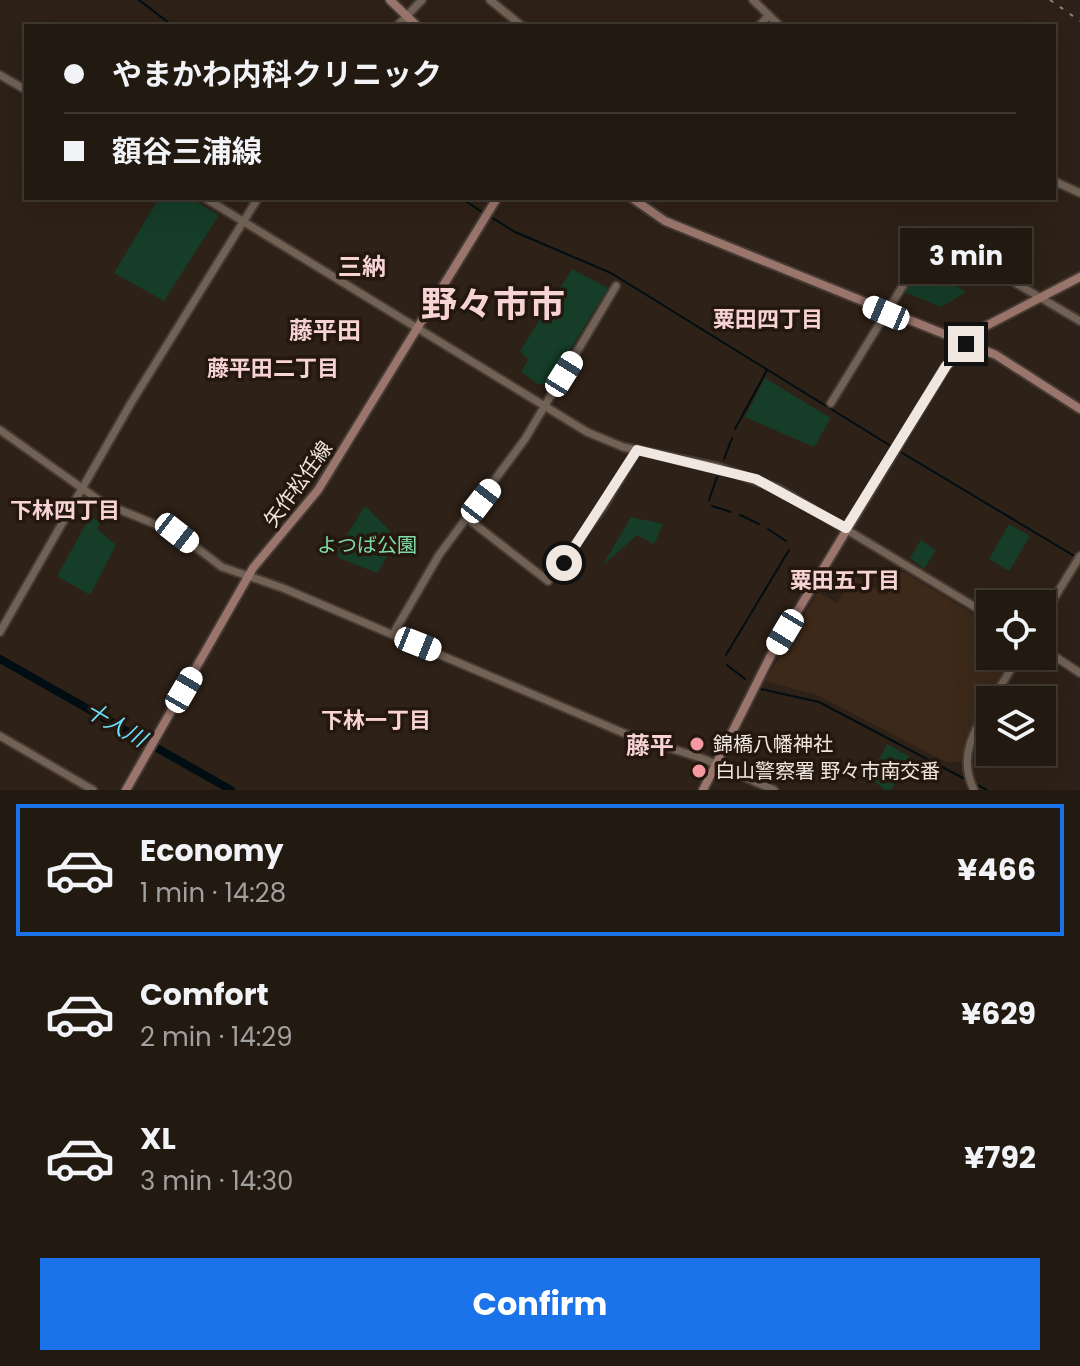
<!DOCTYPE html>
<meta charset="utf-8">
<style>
:root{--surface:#221911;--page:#2e261f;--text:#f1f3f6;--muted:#a2a09f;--line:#3f3831;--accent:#1a73e8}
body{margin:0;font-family:Poppins,"Noto Sans JP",sans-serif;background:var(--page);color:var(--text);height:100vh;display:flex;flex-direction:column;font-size:30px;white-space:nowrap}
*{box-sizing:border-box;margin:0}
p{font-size:26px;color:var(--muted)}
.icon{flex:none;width:44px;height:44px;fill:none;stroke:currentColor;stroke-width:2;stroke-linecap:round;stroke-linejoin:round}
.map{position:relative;height:790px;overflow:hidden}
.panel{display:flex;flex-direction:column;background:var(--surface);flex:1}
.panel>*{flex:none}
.top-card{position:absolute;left:24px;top:24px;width:1032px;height:176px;border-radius:0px;box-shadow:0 8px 32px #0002,0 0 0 2px var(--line);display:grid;align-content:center;height:176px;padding:0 40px;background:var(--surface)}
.controls{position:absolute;left:976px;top:590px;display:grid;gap:16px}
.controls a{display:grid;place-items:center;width:80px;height:80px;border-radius:0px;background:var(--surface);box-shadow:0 8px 32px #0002,0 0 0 2px var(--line);font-size:40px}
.end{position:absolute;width:36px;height:36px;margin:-18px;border:10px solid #f0e7e0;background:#111;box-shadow:0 0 0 4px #111}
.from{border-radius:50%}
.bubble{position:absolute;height:56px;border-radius:0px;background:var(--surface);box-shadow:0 8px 32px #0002,0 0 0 2px var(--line);font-size:26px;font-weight:700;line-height:56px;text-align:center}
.car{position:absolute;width:24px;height:48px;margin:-24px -12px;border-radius:10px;box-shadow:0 0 6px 2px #0007;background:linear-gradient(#fff 24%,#345 0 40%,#fff 0 76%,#345 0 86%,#fff 0)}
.top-card b{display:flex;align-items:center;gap:28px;height:76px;font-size:30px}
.top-card b+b{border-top:2px solid var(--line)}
.top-card i{width:20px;height:20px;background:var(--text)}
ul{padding:14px 0 0;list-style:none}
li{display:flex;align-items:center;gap:24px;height:132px;margin:0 16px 12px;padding:0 24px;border:4px solid transparent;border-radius:0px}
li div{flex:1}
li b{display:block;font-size:30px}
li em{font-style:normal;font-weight:700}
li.selected{border-color:var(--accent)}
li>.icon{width:72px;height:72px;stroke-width:1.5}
.cta{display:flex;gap:16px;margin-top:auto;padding:16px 40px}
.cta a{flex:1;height:92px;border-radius:0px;background:var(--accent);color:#fff;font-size:32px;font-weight:700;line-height:92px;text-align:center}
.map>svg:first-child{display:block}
</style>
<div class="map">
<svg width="1080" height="790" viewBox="0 0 1080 790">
<rect width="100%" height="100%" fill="#2e2117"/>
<path fill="#3c291a" d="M902 571 990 624V656H1014L971 727 962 762H946L817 695 765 681 818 592 837 603 854 576 887 595Z"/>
<g fill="#153d28">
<path d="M159 198H190L219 215 164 301 114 273Z"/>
<path d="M917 262 966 292 941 307 900 290Z"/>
<path d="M572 269 608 288 549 384H538L521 372 528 360 520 351Z"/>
<path d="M765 378 831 418 814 447 745 417Z"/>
<path d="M365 506 398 539 377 573 339 558 337 551Z"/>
<path d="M90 517 101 522 97 529 116 545 90 595 57 576Z"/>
<path d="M631 517 663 524 654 544 637 535 603 565Z"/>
<path d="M1009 524 1030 536 1009 571 989 559Z"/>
<path d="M921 540 936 550 924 569 910 558Z"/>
<path d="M887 744 909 756 892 789 885 790 870 777Z"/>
</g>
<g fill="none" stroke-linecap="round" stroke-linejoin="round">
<g stroke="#000d12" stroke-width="2">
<path d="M139 0 173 26"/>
<path d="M461 198 485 214"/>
<path d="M491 217 515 232 611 273 894 448"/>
<path d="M735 429 767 370"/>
<path d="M899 451 1076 557"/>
<path d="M724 459 732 438"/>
<path d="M709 500 717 477"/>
<path d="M712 506 731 512"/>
<path d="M740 515 759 524"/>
<path d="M768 529 786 541"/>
<path d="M726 655 789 550"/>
<path d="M727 665 745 679"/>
<path d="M761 689 819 702 963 778"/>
<path d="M975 784 987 790"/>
</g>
<path stroke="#000d12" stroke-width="8" d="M0 659 231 790"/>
<g stroke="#463b34" stroke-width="11">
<g id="tertiary">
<path d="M490 0 522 26"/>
<path d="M753 0 780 26"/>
<path d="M397 26 422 0"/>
<path d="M759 26 769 15"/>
<path d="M0 75 26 90"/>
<path d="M1054 181 1080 193"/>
<path d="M205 198 587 432 623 447 718 467 779 489 990 616"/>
<path d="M831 403 934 235 1080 321"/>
<path d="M0 430 103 503 177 533 222 567 283 588 626 734 704 759 774 790"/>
<path d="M468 519 548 581 603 507 637 450"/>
<path d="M1042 618 1080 556"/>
<path d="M0 632 131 403 258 198"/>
<path d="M393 634 439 555 525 439 616 286"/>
<path d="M1042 648 1080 673"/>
<path d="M992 700 1019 656"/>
<path d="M0 736 93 790"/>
<path d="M974 790C958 757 973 733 990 704"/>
</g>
</g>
<g stroke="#463b34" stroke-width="12">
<g id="secondary">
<path d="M390 0 417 26"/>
<path d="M632 198 665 221 996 355 1080 409"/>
<path d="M126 790 253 568 318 490 497 198"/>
<path d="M703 790 771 655 946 366 984 327 1080 277"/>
</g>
</g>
<use href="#tertiary" stroke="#726256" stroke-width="7"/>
<use href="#secondary" stroke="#9a756c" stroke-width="8"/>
<path stroke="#8b8078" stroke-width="2" stroke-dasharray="4 8" stroke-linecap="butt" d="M1050 0 1080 21"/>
</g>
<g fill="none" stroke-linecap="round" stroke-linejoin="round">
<path stroke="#f0e7e0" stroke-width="10" d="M564 563 637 450 756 479 846 528 946 366 966 344"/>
</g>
<g fill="#f49aa0" stroke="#24170d" stroke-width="3">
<circle cx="697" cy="744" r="8"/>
<circle cx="699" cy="771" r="8"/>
</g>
<g text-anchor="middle" stroke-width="7" stroke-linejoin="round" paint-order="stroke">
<g font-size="20" fill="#f0e7e0" stroke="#24170d">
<text transform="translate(298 484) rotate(-54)" y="7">矢作松任線</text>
</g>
<g font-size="20" fill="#80daa8" stroke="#24170d">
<text x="367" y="552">よつば公園</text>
</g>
<g font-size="20" fill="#f0e7e0" stroke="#24170d" text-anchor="start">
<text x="713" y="751">錦橋八幡神社</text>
<text x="715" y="778">白山警察署 野々市南交番</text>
</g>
<g font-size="22" font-weight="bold" fill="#f7d3d5" stroke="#24170d">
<text x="768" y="327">粟田四丁目</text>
<text x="273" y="376">藤平田二丁目</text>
<text x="65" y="518">下林四丁目</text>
<text x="845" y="588">粟田五丁目</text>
<text x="376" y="728">下林一丁目</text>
</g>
<g font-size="22" font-style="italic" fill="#69dffb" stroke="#24170d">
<text transform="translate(116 724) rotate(30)" y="8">十人川</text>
</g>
<g font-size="24" font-weight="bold" fill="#f7d3d5" stroke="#24170d">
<text x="362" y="275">三納</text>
<text x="325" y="339">藤平田</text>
<text x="650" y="754">藤平</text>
</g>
<g font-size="36" font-weight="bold" fill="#f7d3d5" stroke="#24170d">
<text x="493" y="317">野々市市</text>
</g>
</g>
</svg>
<div class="controls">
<a><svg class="icon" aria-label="locate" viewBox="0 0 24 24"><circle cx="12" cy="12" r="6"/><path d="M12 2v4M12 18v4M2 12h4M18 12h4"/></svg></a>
<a><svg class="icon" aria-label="layers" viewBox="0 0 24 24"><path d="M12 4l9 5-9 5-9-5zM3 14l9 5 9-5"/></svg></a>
</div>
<i class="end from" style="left:564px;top:563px"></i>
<i class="end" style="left:966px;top:344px"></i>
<div class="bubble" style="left:900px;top:228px;width:132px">3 min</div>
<i class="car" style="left:886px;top:313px;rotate:293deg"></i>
<i class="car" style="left:564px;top:374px;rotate:32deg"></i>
<i class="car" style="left:481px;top:501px;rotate:38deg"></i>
<i class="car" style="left:177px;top:533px;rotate:128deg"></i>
<i class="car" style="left:785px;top:632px;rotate:211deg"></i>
<i class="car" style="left:418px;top:644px;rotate:112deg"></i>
<i class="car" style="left:184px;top:690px;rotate:30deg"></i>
<div class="top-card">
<b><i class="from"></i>やまかわ内科クリニック</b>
<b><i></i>額谷三浦線</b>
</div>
</div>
<section class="panel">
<ul>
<li class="selected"><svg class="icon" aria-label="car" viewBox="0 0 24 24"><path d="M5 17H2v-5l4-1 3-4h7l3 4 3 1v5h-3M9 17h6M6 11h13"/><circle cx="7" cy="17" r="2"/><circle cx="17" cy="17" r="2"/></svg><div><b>Economy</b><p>1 min · 14:28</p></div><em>¥466</em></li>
<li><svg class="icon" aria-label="car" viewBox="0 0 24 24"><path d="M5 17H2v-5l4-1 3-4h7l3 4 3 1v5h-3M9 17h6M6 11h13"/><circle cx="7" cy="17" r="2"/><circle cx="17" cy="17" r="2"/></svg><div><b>Comfort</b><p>2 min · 14:29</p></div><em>¥629</em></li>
<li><svg class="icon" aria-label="car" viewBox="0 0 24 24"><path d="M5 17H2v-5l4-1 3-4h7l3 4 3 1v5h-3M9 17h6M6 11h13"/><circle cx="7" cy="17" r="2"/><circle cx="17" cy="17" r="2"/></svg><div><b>XL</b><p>3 min · 14:30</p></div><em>¥792</em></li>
</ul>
<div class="cta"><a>Confirm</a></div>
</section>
